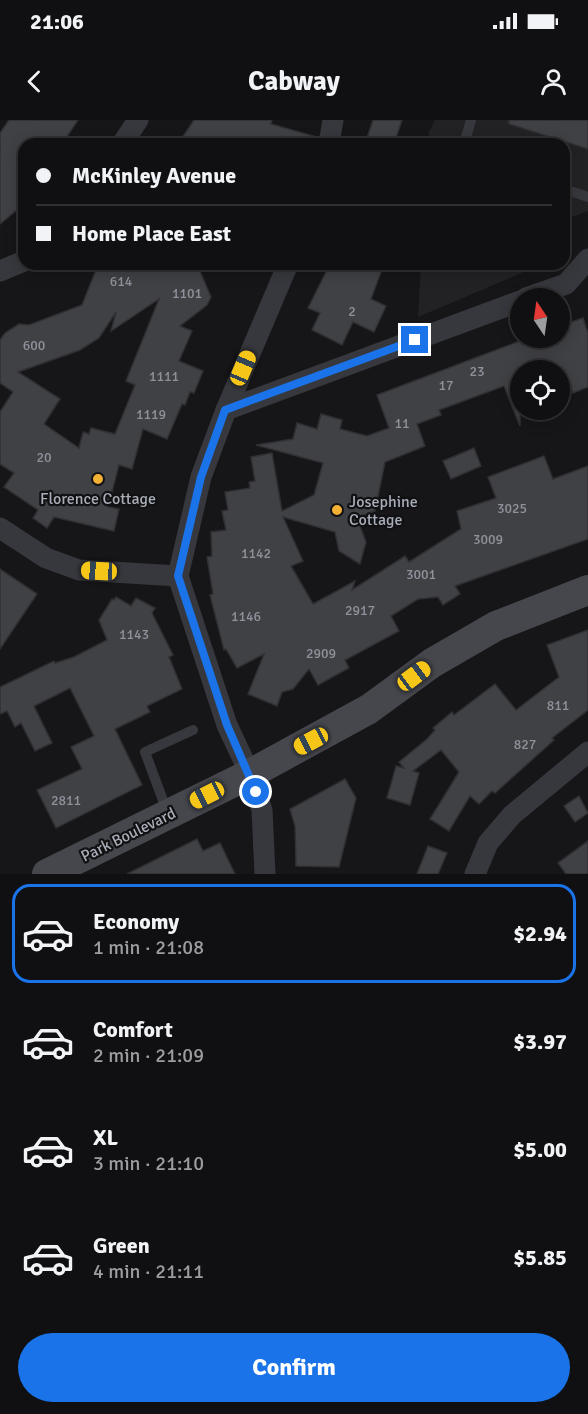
<!DOCTYPE html>
<meta charset="utf-8">
<style>
:root{--surface:#101012;--page:#19191b;--text:#f1f3f6;--muted:#9c9d9f;--line:#303032;--accent:#1a73e8}
body{margin:0;font-family:Signika,sans-serif;background:var(--page);color:var(--text);height:100vh;display:flex;flex-direction:column;font-size:22px;white-space:nowrap}
*{box-sizing:border-box;margin:0}
p{font-size:20px;color:var(--muted)}
.icon{flex:none;width:33px;height:33px;fill:none;stroke:currentColor;stroke-width:2;stroke-linecap:round;stroke-linejoin:round}
.map{position:relative;height:754px;overflow:hidden}
.drawer{display:flex;flex-direction:column;background:var(--surface);flex:1}
.drawer>*{flex:none}
.hud{position:absolute;left:18px;top:18px;width:552px;height:132px;border-radius:18px;box-shadow:0 3px 15px #0003,0 0 0 2px var(--line);display:grid;align-content:center;height:132px;padding:0 18px;background:var(--surface)}
.needle{width:39px;rotate:347deg}
.tools{position:absolute;left:510px;top:168px;display:grid;gap:12px}
.tools a{display:grid;place-items:center;width:60px;height:60px;border-radius:50%;background:var(--surface);box-shadow:0 3px 15px #0003,0 0 0 2px var(--line);font-size:30px}
.end{position:absolute;width:27px;height:27px;margin:-14px;border:8px solid #1a73e8;background:#fff;box-shadow:0 0 0 3px #fff}
.from{border-radius:50%}
.car{position:absolute;width:18px;height:36px;margin:-18px -9px;border-radius:8px;box-shadow:0 0 4px 2px #0007;background:linear-gradient(#f5c518 24%,#345 0 40%,#f5c518 0 76%,#345 0 86%,#f5c518 0)}
.hud b{display:flex;align-items:center;gap:21px;height:57px;font-size:22px}
.hud b+b{border-top:2px solid var(--line)}
.hud i{width:15px;height:15px;background:var(--text)}
ul{padding:10px 0 0;list-style:none}
li{display:flex;align-items:center;gap:18px;height:99px;margin:0 12px 9px;padding:0 6px;border:3px solid transparent;border-radius:18px}
li div{flex:1}
li b{display:block;font-size:22px}
li em{font-style:normal;font-weight:700}
li.selected{border-color:var(--accent)}
li>.icon{width:54px;height:54px;stroke-width:1.5}
.cta{display:flex;gap:12px;margin-top:auto;padding:12px 18px}
.cta a{flex:1;height:69px;border-radius:36px;background:var(--accent);color:#fff;font-size:24px;font-weight:700;line-height:69px;text-align:center}
.status{display:flex;justify-content:space-between;align-items:center;height:42px;padding:0 30px;background:var(--surface);direction:ltr}
.status svg{height:16px;fill:currentColor}
header{display:flex;justify-content:space-between;align-items:center;height:78px;padding:0 18px;background:var(--surface);font-size:27px;font-weight:700}
.map>svg:first-child{display:block}
</style>
<div class="status"><b>21:06</b><svg viewBox="0 0 49 12"><path d="M0 12V9h3v3zM5 12V6h3v6zM10 12V3h3v9zM15 12V0h3v12zM26 1h20v11H26zM47 4h2v5h-2z"/></svg></div>
<header><svg class="icon" aria-label="back" viewBox="0 0 24 24"><path d="M15 5l-7 7 7 7"/></svg>Cabway<svg class="icon" aria-label="person" viewBox="0 0 24 24"><circle cx="12" cy="8" r="4"/><path d="M4 21q1-7 8-7t8 7"/></svg></header>
<div class="map">
<svg width="588" height="754" viewBox="0 0 588 754">
<rect width="100%" height="100%" fill="#161618"/>
<g fill="#222225">
<path d="M435 0H588V91L564 100V24H428L429 12Z"/>
<path d="M421 144H543L418 197Z"/>
</g>
<g fill="#404145" stroke="#303034" stroke-width="1.5" fill-rule="evenodd">
<path d="M9 0H78L62 24H24V84L0 104V13Z"/>
<path d="M194 0H272L271 4 317 17V24H178Z"/>
<path d="M373 0H402L394 24H365Z"/>
<path d="M509 0H588V29L509 4Z"/>
<path d="M106 144H197L211 177 207 185 180 206 192 211 179 241 203 251 194 273 190 272 185 285 182 284 167 319 143 309 132 349 119 345 108 387 119 389 114 411 54 397 47 408 33 398 38 390 4 367 14 353 0 344V292L13 272 0 263V220L5 213 19 204 29 205 82 185 96 150ZM159 179 126 261 135 265 115 314 91 308 89 314 83 312 79 328 44 304 60 279 18 252 80 230 99 218 116 192 111 211Z"/>
<path d="M330 144H384L371 179 386 186 374 212 353 202 342 225 312 210 320 193 308 188Z"/>
<path d="M583 198 588 213V267L573 273 565 250H520V306L504 266 439 290 441 295 417 304 425 326 385 342 375 391 357 398 366 422 360 444 339 431 335 412 283 397 303 441 291 446 313 484 355 461 352 470 405 436 409 442 461 409 457 391 496 378 488 357 544 336 553 359 588 346V419L455 466 460 474 443 485 438 477 418 479 391 496 399 511 345 540 349 548 318 565 309 549 293 569 282 572 277 586 248 574 264 534 237 548 226 529 224 530 210 475 213 474 207 437 212 436 211 412 226 410 222 391 228 390 225 372 250 368 249 362 255 361 251 337 272 333 282 391 314 375 323 343 256 325 293 319 297 303 317 309 321 294 342 300 340 309 367 316 389 308 377 275 528 218H560V206Z"/>
<path d="M474 328 481 346 451 359 443 341Z"/>
<path d="M0 449 37 474 0 529Z"/>
<path d="M116 477 131 486 136 478 155 488 152 493 173 535 169 537 182 569 147 586 150 592 115 609 142 665 56 708 37 670 82 649 71 627 94 616 70 568 34 586 52 623 35 631 21 603 15 607 7 591 0 594V567L54 541 55 543 74 537 107 520 99 500 112 479 114 480Z"/>
<path d="M588 510V590L552 618 554 620 495 673 492 671 479 684 470 676 449 711 430 699 459 652 441 630 413 651 419 653 410 685 387 678 396 646 404 648 399 642 427 619 435 610 433 608 452 592 454 595 495 564 516 590 559 557 547 525Z"/>
<path d="M345 659 356 678 339 747 296 746 295 706 290 689Z"/>
<path d="M579 676 588 693 575 702 564 686Z"/>
<path d="M197 719 203 731 220 723 235 754H127Z"/>
<path d="M588 721V754H566L558 743Z"/>
<path d="M428 726 447 733 438 754H417Z"/>
</g>
<g fill="none" stroke-linecap="round" stroke-linejoin="round">
<g stroke="#37383d" stroke-width="10">
<path d="M464 24 471 0"/>
<path d="M564 69 588 77"/>
<path d="M167 691 145 632 193 610"/>
</g>
<g stroke="#37383d" stroke-width="21">
<path d="M122 24 138 0"/>
<path d="M329 24 333 0"/>
<path d="M0 151 24 141"/>
<path d="M526 178 566 164 588 139"/>
<path d="M226 290 520 181"/>
<path d="M0 408 46 438 79 450 178 456"/>
<path d="M265 754 262 690 250 654 227 605 178 456 201 357 226 290 288 144"/>
<path d="M475 754 488 723 512 695 588 632"/>
</g>
<path stroke="#45474d" stroke-width="30" d="M47 754 250 654 369 589 432 543 496 506 588 470"/>
</g>
<g fill="none" stroke-linecap="round" stroke-linejoin="round">
<path stroke="#1a73e8" stroke-width="8" d="M256 672 227 605 178 456 201 357 225 290 415 220"/>
</g>
<g fill="#f2b134" stroke="#111113" stroke-width="2">
<circle cx="98" cy="359" r="6"/>
<circle cx="337" cy="390" r="6"/>
</g>
<g text-anchor="middle" stroke-width="4.5" stroke-linejoin="round" paint-order="stroke">
<g font-size="14" fill="#8e929b">
<text x="121" y="166">614</text>
<text x="187" y="178">1101</text>
<text x="352" y="196">2</text>
<text x="34" y="230">600</text>
<text x="477" y="256">23</text>
<text x="164" y="261">1111</text>
<text x="446" y="270">17</text>
<text x="151" y="299">1119</text>
<text x="402" y="308">11</text>
<text x="44" y="342">20</text>
<text x="512" y="393">3025</text>
<text x="488" y="424">3009</text>
<text x="256" y="438">1142</text>
<text x="421" y="459">3001</text>
<text x="360" y="495">2917</text>
<text x="246" y="501">1146</text>
<text x="134" y="519">1143</text>
<text x="321" y="538">2909</text>
<text x="558" y="590">811</text>
<text x="525" y="629">827</text>
<text x="66" y="685">2811</text>
</g>
<g font-size="16" fill="#a8adb8" stroke="#111113">
<text x="98" y="384">Florence Cottage</text>
<text x="349" y="387" text-anchor="start">Josephine<tspan x="349" dy="18">Cottage</tspan></text>
</g>
<g font-size="16" fill="#a8adb8" stroke="#111113">
<text transform="translate(128 714) rotate(-26)" y="6">Park Boulevard</text>
</g>
</g>
</svg>
<div class="tools">
<a><svg class="needle" viewBox="-14 -14 28 28"><path d="M0-13l5 13h-10z" fill="#e53935"/><path d="M0 13l5-13h-10z" fill="#9c9d9f"/></svg></a>
<a><svg class="icon" aria-label="locate" viewBox="0 0 24 24"><circle cx="12" cy="12" r="6"/><path d="M12 2v4M12 18v4M2 12h4M18 12h4"/></svg></a>
</div>
<i class="end from" style="left:256px;top:672px"></i>
<i class="end" style="left:415px;top:220px"></i>
<i class="car" style="left:243px;top:248px;rotate:23deg"></i>
<i class="car" style="left:99px;top:451px;rotate:273deg"></i>
<i class="car" style="left:414px;top:556px;rotate:53deg"></i>
<i class="car" style="left:311px;top:621px;rotate:242deg"></i>
<i class="car" style="left:207px;top:675px;rotate:243deg"></i>
<div class="hud">
<b><i class="from"></i>McKinley Avenue</b>
<b><i></i>Home Place East</b>
</div>
</div>
<section class="drawer">
<ul>
<li class="selected"><svg class="icon" aria-label="car" viewBox="0 0 24 24"><path d="M5 17H2v-5l4-1 3-4h7l3 4 3 1v5h-3M9 17h6M6 11h13"/><circle cx="7" cy="17" r="2"/><circle cx="17" cy="17" r="2"/></svg><div><b>Economy</b><p>1 min · 21:08</p></div><em>$2.94</em></li>
<li><svg class="icon" aria-label="car" viewBox="0 0 24 24"><path d="M5 17H2v-5l4-1 3-4h7l3 4 3 1v5h-3M9 17h6M6 11h13"/><circle cx="7" cy="17" r="2"/><circle cx="17" cy="17" r="2"/></svg><div><b>Comfort</b><p>2 min · 21:09</p></div><em>$3.97</em></li>
<li><svg class="icon" aria-label="car" viewBox="0 0 24 24"><path d="M5 17H2v-5l4-1 3-4h7l3 4 3 1v5h-3M9 17h6M6 11h13"/><circle cx="7" cy="17" r="2"/><circle cx="17" cy="17" r="2"/></svg><div><b>XL</b><p>3 min · 21:10</p></div><em>$5.00</em></li>
<li><svg class="icon" aria-label="car" viewBox="0 0 24 24"><path d="M5 17H2v-5l4-1 3-4h7l3 4 3 1v5h-3M9 17h6M6 11h13"/><circle cx="7" cy="17" r="2"/><circle cx="17" cy="17" r="2"/></svg><div><b>Green</b><p>4 min · 21:11</p></div><em>$5.85</em></li>
</ul>
<div class="cta"><a>Confirm</a></div>
</section>
